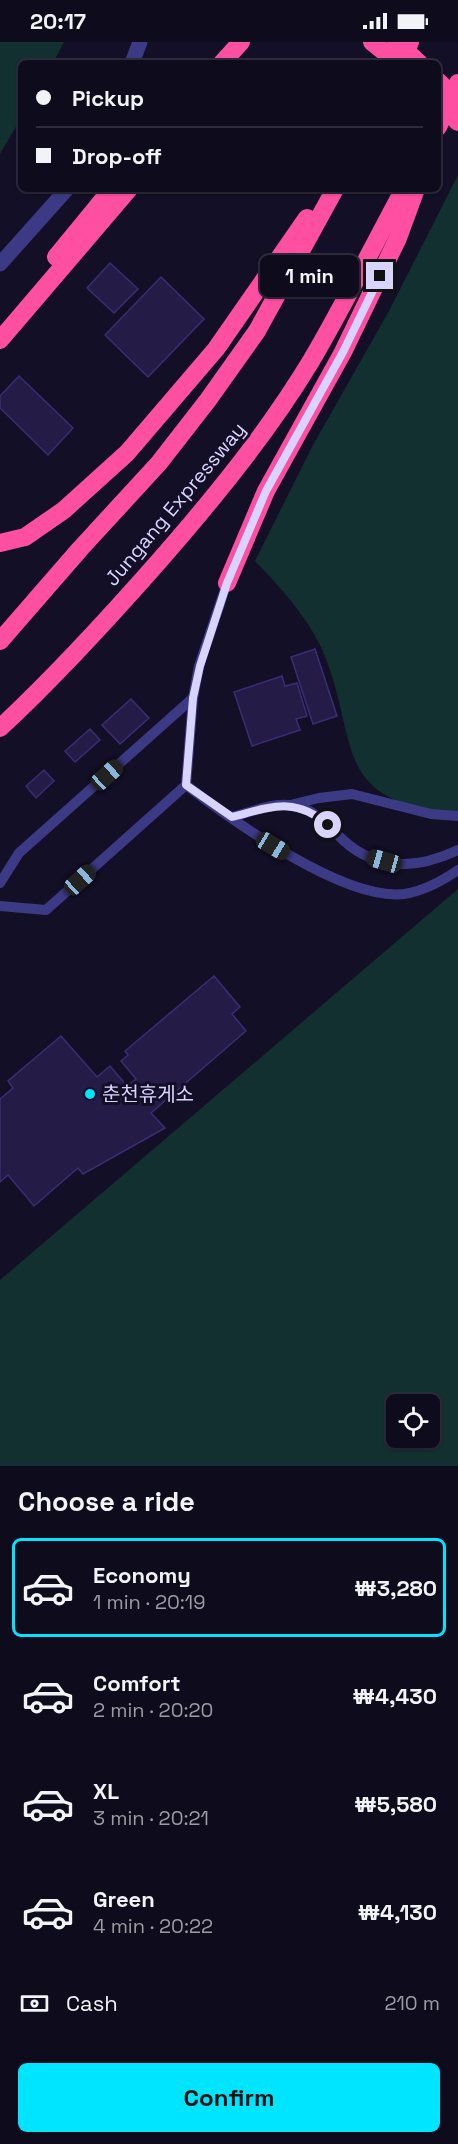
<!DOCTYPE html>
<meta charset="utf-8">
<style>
:root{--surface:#0e0b1c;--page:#171425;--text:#f1f3f6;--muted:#9b9ba3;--line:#2e2b3b;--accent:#00e5ff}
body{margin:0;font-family:"Space Grotesk","Noto Sans KR",sans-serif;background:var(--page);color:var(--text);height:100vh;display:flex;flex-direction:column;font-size:22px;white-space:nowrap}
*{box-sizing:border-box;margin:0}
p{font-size:20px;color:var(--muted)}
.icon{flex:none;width:33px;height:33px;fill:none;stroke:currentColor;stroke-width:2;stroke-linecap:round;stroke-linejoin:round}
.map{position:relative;height:1424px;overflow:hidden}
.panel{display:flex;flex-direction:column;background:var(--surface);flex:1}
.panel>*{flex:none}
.banner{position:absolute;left:18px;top:18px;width:423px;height:132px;border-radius:9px;box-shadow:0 2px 4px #0004,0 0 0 2px var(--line);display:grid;align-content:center;height:132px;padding:0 18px;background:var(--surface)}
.fabs{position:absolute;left:386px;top:1352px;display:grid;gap:12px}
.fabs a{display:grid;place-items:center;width:54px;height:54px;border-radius:9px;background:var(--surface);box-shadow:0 2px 4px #0004,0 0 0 2px var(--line);font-size:30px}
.end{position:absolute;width:27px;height:27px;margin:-14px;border:8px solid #d9d4ff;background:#111;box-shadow:0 0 0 3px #111}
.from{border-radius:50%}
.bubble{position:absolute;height:42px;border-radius:9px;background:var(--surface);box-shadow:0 2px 4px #0004,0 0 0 2px var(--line);font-size:20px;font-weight:800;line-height:42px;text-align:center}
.car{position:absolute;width:18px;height:36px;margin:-18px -9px;border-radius:8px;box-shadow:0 0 4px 2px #0007;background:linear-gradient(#222 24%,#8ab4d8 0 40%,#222 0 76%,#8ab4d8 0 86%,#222 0)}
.banner b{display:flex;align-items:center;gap:21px;height:57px;font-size:22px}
.banner b+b{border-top:2px solid var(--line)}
.banner i{width:15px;height:15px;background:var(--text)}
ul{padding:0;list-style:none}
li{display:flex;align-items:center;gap:18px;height:99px;margin:0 12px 9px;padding:0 6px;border:3px solid transparent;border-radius:9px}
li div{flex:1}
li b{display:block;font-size:22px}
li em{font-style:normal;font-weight:800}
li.on{border-color:var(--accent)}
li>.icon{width:54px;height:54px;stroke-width:1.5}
h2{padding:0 18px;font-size:27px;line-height:72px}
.pay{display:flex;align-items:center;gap:15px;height:66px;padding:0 18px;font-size:22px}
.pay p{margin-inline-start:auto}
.primary-button{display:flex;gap:12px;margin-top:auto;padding:12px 18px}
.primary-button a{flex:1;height:69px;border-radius:9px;background:var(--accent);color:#111;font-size:24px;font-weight:800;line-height:69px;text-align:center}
.status{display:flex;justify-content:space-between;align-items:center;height:42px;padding:0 30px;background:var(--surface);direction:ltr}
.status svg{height:16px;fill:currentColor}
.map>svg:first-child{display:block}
</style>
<div class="status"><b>20:17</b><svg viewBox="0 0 49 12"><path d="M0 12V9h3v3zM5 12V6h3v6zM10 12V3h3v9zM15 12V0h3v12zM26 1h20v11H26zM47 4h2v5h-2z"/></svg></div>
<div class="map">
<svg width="458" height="1424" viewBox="0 0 458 1424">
<rect width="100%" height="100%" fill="#130f26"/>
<g fill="#12302f" fill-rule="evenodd">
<path d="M0 0H64L53 21H21V76L0 112Z"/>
<path d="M458 133V771C326 761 362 697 321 605 305 572 280 545 255 519L313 403 389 269Z"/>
<path d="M458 847V1424H0V1238ZM396 1362H429V1395H396Z"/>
</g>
<g fill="#241b47" stroke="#3b2d73" stroke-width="1.5">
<path d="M110 221 138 247 114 271 87 246Z"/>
<path d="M161 235 204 277 148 335 105 293Z"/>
<path d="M19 334 73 386 48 413 0 366V354Z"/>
<path d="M315 607 337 674 313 682 291 615Z"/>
<path d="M282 634 285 644 297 641 307 674 296 677 300 688 252 704 234 650Z"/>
<path d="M131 657 149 676 120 702 102 683Z"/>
<path d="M90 687 100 698 75 720 65 709Z"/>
<path d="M44 728 54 739 36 756 26 744Z"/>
<path d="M214 934 240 965 232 972 246 989 151 1071 165 1086 83 1132 78 1126 34 1164 8 1133 0 1140V1057L13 1046 8 1039 61 994 97 1035 110 1024 127 1044 136 1037 121 1019 128 1013 125 1009Z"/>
</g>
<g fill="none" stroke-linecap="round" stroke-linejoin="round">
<g stroke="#3d3a85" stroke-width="10">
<path d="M186 743C233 779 344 859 404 852 424 849 442 839 458 828"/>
<path d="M294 762 319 756 352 752 431 772 458 774"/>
<path d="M232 775C251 770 276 759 295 764 316 768 328 784 343 798 378 830 418 827 458 808"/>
<path d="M0 841 19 811 193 656"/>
<path d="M0 864 46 868 186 743 193 656 199 624 227 541"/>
</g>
<g stroke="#3d3a85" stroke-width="15">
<path d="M132 21 140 0"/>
<path d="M0 222 67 147"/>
</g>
<g stroke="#ff4fa3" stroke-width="18">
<path d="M372 0 398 21"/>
<path d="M396 0 419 21"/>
<path d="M222 21 241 0"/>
<path d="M438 39 458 59"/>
<path d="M438 59 458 80"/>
<path d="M56 215 111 148"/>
<path d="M0 298 129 147"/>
<path d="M0 501 25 495 64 468 127 411 216 307 307 176"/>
<path d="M227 541 266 449 343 310 398 196 416 147"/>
<path d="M0 599 80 507 159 421 208 358 257 289 335 147"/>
<path d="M0 686C57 633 109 576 160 518 215 455 268 390 311 319 344 263 373 204 404 147"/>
</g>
<g stroke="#ff4fa3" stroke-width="18">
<path d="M401 21 410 0"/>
<path d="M438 85 458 41"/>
</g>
</g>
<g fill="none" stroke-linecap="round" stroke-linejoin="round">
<path stroke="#d9d4ff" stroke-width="8" d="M328 783C295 754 271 765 232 775L186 743 193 656 200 624 227 541 266 449 343 310 380 234"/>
</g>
<circle fill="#00e5ff" stroke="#130f26" stroke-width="2" cx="90" cy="1052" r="6"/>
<g text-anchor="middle" stroke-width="6" stroke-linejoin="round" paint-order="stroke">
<g font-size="20" fill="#d9d4ff" stroke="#130f26">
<text transform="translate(175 462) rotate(-50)" y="7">Jungang Expressway</text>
</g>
<g font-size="20" fill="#d9d4ff" stroke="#130f26" text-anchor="start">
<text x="102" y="1059">춘천휴게소</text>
</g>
</g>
</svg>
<div class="fabs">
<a><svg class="icon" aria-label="locate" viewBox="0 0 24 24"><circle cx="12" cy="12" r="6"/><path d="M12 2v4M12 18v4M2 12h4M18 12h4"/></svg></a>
</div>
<i class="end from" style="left:328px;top:783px"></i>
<i class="end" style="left:380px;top:234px"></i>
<div class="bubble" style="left:260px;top:213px;width:99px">1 min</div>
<i class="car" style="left:107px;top:733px;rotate:48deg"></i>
<i class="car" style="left:273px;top:804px;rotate:121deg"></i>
<i class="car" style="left:384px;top:819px;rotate:286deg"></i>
<i class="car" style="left:80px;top:838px;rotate:48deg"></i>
<div class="banner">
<b><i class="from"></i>Pickup</b>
<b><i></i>Drop-off</b>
</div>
</div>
<section class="panel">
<h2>Choose a ride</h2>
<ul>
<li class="on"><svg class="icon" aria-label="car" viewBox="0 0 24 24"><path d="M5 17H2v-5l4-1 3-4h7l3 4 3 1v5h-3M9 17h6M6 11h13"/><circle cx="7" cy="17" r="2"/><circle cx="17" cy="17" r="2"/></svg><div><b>Economy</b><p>1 min · 20:19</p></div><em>₩3,280</em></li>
<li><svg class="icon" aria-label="car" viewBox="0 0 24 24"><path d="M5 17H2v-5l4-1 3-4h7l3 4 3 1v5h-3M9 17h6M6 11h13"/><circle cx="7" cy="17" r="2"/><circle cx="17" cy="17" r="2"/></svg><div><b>Comfort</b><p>2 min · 20:20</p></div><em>₩4,430</em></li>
<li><svg class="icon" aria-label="car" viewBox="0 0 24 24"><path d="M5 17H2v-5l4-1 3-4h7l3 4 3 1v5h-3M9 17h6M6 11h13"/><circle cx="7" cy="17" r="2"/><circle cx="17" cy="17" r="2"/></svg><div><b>XL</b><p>3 min · 20:21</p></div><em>₩5,580</em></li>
<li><svg class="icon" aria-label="car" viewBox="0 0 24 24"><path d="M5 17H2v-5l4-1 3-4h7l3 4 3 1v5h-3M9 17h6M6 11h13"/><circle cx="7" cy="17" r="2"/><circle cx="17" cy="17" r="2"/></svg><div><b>Green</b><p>4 min · 20:22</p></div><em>₩4,130</em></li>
</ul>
<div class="pay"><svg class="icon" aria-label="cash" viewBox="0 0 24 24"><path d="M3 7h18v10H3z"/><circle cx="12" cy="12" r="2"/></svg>Cash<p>210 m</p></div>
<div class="primary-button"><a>Confirm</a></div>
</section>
